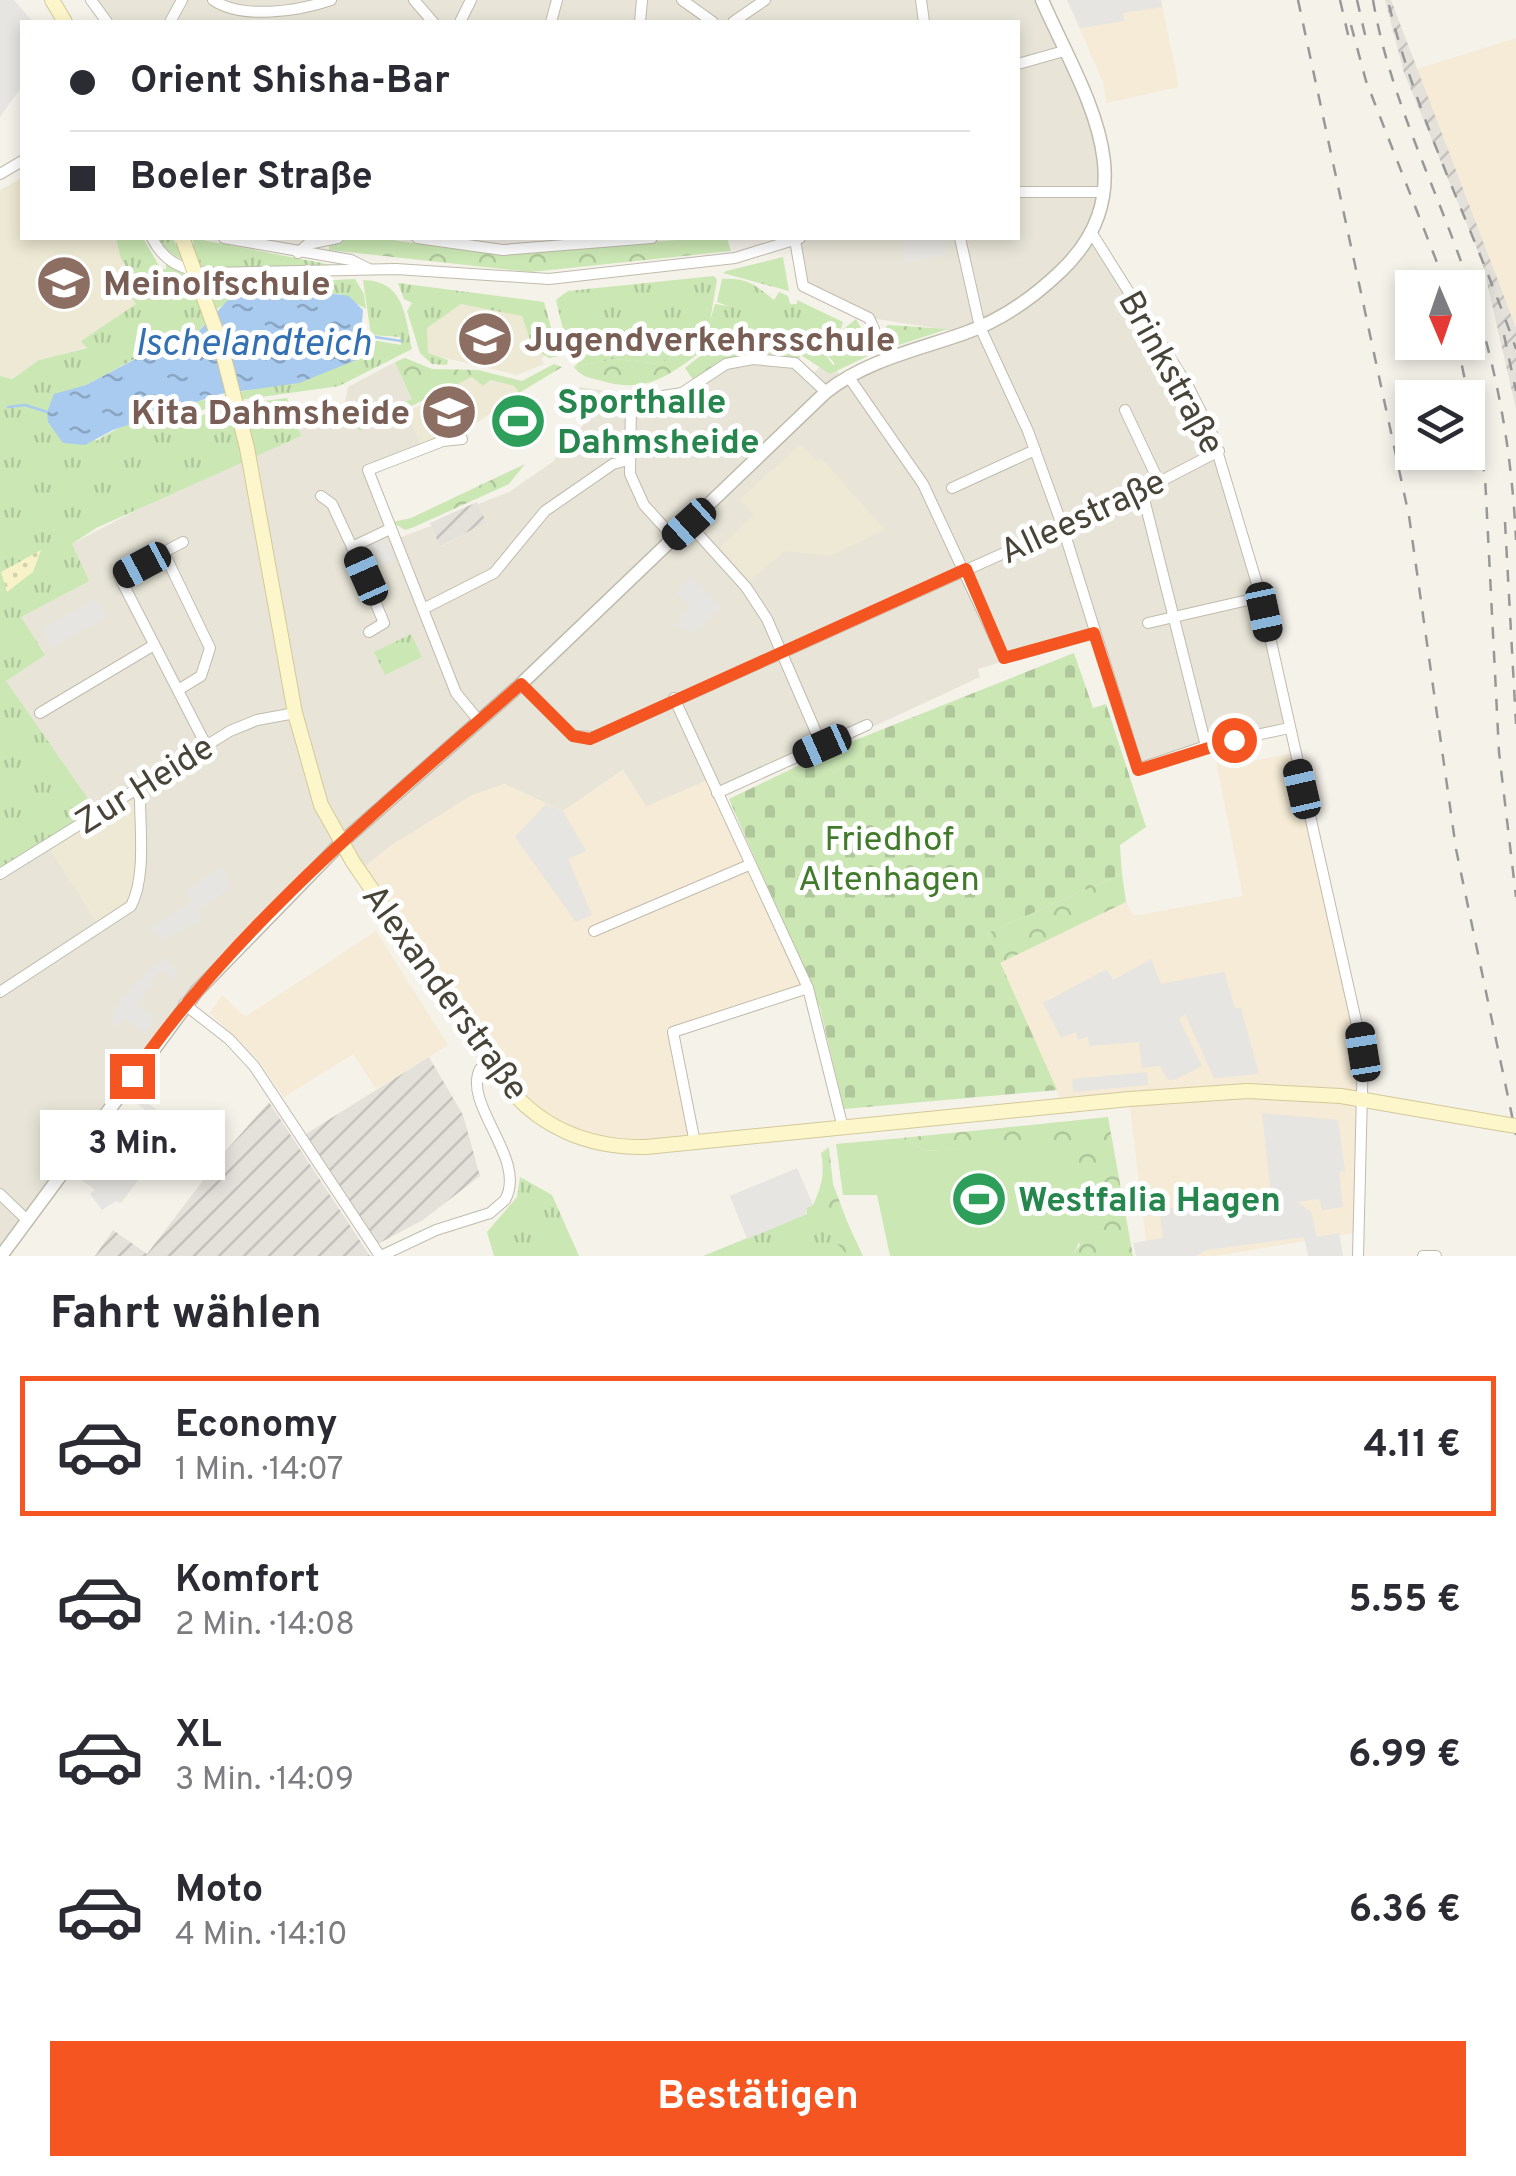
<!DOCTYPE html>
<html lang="de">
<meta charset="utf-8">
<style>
:root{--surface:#fff;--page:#f7f7f7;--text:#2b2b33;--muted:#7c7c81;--line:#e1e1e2;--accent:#f55521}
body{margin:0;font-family:Overpass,sans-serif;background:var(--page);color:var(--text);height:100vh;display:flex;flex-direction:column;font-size:38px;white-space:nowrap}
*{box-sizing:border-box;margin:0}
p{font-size:32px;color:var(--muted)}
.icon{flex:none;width:55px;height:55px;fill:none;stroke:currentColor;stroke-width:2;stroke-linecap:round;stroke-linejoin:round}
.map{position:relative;height:1256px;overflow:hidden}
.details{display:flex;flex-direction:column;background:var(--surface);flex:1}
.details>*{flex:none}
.guide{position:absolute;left:20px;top:20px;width:1000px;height:220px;border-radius:0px;box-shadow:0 5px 15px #0003;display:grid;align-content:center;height:220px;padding:0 50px;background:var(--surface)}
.needle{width:65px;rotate:178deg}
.tools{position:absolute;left:1395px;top:270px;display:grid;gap:20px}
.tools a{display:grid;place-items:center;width:90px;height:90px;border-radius:0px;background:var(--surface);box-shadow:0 5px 15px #0003;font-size:50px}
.end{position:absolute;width:45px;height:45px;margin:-22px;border:12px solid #f55521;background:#fff;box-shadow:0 0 0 5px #fff}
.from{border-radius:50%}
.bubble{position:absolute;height:70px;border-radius:0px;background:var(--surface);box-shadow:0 5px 15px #0003;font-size:32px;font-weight:700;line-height:70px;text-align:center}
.car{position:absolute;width:30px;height:60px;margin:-30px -15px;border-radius:12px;box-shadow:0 0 8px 2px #0007;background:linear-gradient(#222 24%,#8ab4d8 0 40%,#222 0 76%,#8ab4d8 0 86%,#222 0)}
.guide b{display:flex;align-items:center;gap:35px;height:95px;font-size:38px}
.guide b+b{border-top:2px solid var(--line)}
.guide i{width:25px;height:25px;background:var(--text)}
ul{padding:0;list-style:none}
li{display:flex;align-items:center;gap:30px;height:140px;margin:0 20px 15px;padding:0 30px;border:5px solid transparent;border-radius:0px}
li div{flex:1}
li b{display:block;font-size:38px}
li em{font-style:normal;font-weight:700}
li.active{border-color:var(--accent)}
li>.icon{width:90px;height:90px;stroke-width:1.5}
h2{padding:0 50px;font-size:45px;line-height:120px}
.primary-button{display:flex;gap:20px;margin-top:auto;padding:20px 50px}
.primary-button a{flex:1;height:115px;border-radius:0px;background:var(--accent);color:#fff;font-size:40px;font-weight:700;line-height:115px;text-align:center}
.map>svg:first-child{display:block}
</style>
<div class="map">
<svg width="1516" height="1256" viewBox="0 0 1516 1256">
<defs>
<pattern id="industrial-furrows" width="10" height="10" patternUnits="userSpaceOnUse" patternTransform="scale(2.5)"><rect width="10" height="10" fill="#e4e1db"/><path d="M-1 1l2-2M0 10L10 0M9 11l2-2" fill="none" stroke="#c5c2bd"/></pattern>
<pattern id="grass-tufts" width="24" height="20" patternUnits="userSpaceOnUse" patternTransform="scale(2.5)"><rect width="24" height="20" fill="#cbe7b4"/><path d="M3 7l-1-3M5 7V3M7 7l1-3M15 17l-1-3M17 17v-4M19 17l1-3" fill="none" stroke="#b0c79c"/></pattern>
<pattern id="forest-crowns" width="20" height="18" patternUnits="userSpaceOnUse" patternTransform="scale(2.5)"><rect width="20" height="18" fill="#cbe7b4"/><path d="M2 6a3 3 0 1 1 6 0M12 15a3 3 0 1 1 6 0" fill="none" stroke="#b0c79c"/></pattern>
<pattern id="sand-dots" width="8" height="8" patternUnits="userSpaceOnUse" patternTransform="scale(2.5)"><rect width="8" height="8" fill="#f7f2c7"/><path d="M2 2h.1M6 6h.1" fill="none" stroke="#d5d1ac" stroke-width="1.8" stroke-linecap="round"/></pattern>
<pattern id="cemetery-stones" width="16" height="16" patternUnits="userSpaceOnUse" patternTransform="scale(2.5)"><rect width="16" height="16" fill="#cbe7b4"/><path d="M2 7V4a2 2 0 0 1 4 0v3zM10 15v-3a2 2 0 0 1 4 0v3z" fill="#b0c79c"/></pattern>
<pattern id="water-ripples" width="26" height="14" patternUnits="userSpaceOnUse" patternTransform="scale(2.5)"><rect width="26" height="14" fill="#a8cbef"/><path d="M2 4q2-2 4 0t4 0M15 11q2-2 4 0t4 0" fill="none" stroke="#8ba6c3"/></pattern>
</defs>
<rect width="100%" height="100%" fill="#f5f2ea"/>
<path fill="#e8e5d8" d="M91 0H1045L1104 153 1094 236 1148 322 1222 458 1289 728 1138 769 1095 634 978 669 980 677 729 794 706 781 646 807 623 770 563 811 504 784 359 871 342 844 184 1005 0 1256V873L6 681 21 617 72 544 165 495 300 436 296 422 344 407 348 387 395 362 413 399 358 422 359 430 407 411 421 446 369 470 396 539 431 526 441 547 485 522 478 504 509 492 554 461 565 439 571 432 576 434 591 415 575 410 580 387 612 392 620 402 663 398 720 367 771 359 811 375 821 366 830 373 836 369 842 379 962 332 869 318 803 286 800 238H1018V22H107Z"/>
<g fill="#f5ebd6">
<path d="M1067 0H1161L1179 87 1106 103 1104 84Z"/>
<path d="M1516 38V328L1414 70Z"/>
<path d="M1231 748 1234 764 1294 753 1359 1030V1232L1215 1256H1148L1129 1099 1063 1106 1000 963 1126 902 1134 916 1243 896 1214 751Z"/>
<path d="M623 771 646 806 706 781 717 793 808 988 673 1032 695 1143 619 1147 530 1111 359 871 390 846 472 795 504 784 563 811Z"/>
<path d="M376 931 448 1045 376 1089 353 1054 284 1097 254 1055 210 1013 222 995 245 1017Z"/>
</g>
<g fill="url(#industrial-furrows)">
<path d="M1385 0H1391L1516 328V409L1482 261 1404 73Z"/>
<path d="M477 502 486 522 440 547 430 523Z"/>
<path d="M429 1057 463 1115 480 1176 423 1220 372 1247 301 1137Z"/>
<path d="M269 1102 370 1256H95L113 1230 147 1254 224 1153Z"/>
</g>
<g fill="#ede9d4">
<path d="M22 178V238H116L136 304 82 341 88 347 39 360 11 379 0 376V190Z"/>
<path d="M461 304 509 311 530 320 546 355 541 358 544 364 517 375 428 354 427 328Z"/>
<path d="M473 377 514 386 519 393 468 429 421 446 407 411 428 402 426 396Z"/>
<path d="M801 444 816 461 822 459 885 530 830 556 785 551 749 581 720 547 754 515 740 499Z"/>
<path d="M135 789 139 869 131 906 100 928 47 845Z"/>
</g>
<g fill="url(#grass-tufts)">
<path d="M116 238H143L161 269H166V261L222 276 230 285 355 279 364 294 366 309 340 294 278 299 258 292 245 294 218 308 198 332 168 341 86 385 54 395 96 441C169 394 277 394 358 359L361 338 401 345 400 337 371 335 363 280C404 281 405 314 412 349L339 386 239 400 169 419 173 424 240 404 287 398 301 436 96 528 72 544 89 581 21 617 45 655 6 681 98 813 0 873V376L12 379 39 360 87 348 81 341 136 304 128 292 132 288 125 277 130 273 121 259Z"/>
<path d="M157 238H173L176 245 194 244 192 238 332 265C279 267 191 288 157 238Z"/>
<path d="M783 257 789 291 723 273 726 271Z"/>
<path d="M714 276 717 280 710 321 715 304 728 306 717 302 722 279C749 277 757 287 774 300L779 292 788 296 790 304H797V300L843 322 840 332 856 319 863 332H858L862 347 835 364C822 343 764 330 739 333 729 335 719 343 710 347V323L706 339 659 364 615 359 574 367 579 362 570 359 556 300 568 291Z"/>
<path d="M398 283 544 302 559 356 549 358 533 348 522 316 461 304 427 328 428 353 448 360 447 365 432 364 420 353 407 311 412 303 404 299Z"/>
<path d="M411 634 422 657 385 675 374 652Z"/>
<path d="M520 1177 552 1195 579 1256H494L487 1232 517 1197Z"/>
<path d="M806 1208 842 1211 863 1256H703L807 1214Z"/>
</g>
<g fill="url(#forest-crowns)">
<path d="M356 238C410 238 456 254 510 253 583 252 655 238 727 238L731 251 531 272 329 250V243Z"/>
<path d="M887 325 948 329 874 353 830 374 801 355 798 360C764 352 717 360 693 380L685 368C726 336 741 326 794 340 813 344 823 349 833 365L862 347 857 332 876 340 885 334Z"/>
<path d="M706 339 705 349C669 375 648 394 602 381 590 377 582 378 574 367L615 359 659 364Z"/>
<path d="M405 358 432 369 478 370 522 381 554 364 562 367 519 393 514 386 490 380 483 386 472 377 359 431 357 422 412 399 395 362Z"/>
<path d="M525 464 509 484 414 527 405 530 392 522 411 518Z"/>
<path d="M1122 874 1126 902 1000 963 987 933Z"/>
<path d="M1108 1117 1133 1256H1071L1080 1245 1053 1144 925 1151 902 1138Z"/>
<path d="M829 1147 833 1184 860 1256H848L806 1208 813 1205C822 1186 825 1174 821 1153Z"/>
</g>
<path fill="url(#sand-dots)" d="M41 550 33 572 7 592 1 572Z"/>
<path fill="url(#cemetery-stones)" d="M1074 653 1093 708 1106 704 1146 827 1120 845 1122 874 987 933 1057 1090 844 1109 820 1008 729 799 833 749Z"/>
<path fill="#cbe7b4" d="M902 1138 925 1151 1053 1143C1075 1171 1097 1225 1071 1256H890L877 1195H843L836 1144Z"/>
<g fill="#e6e5e1">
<path d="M0 0H14L33 22H22V86L0 117Z"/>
<path d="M1067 0H1161L1162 7 1123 13 1124 21 1080 28Z"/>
<path d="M904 238H950L944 240 948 255 904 263Z"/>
<path d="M380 540 388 542 395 560 368 570 362 550Z"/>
<path d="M691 577 722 607 695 632 675 626 690 605 675 593Z"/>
<path d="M96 598 108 616 50 648 43 628Z"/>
<path d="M546 804 563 811 586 851 568 859 592 915 576 922 515 837Z"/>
<path d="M221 866 231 886 200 910 195 908 202 920 162 940 152 927 192 901 186 891Z"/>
<path d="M164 957 178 973 174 979 160 970 151 983 155 986 149 987 137 1004 151 1015 153 1023 146 1033 124 1018 117 1028 111 1024 114 1018 110 1015 130 988Z"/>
<path d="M1151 959 1161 984 1224 972 1235 1008H1241L1259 1074 1214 1078 1185 1014 1179 1019 1202 1066 1176 1079 1168 1080 1160 1066 1142 1068 1139 1042 1089 1046 1088 1036 1078 1040 1076 1032 1061 1038 1043 1003 1099 973 1107 970 1113 980Z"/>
<path d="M1147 1072 1148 1085 1073 1092 1072 1079Z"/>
<path d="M139 1097 163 1114 160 1119 165 1114 211 1147 201 1161 195 1157 191 1162 161 1140 169 1128 135 1102Z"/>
<path d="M1262 1113 1338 1120 1345 1171 1339 1172 1343 1207 1322 1210 1319 1199 1297 1202 1311 1212 1317 1237 1339 1233 1343 1256H1308L1304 1237 1206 1250 1195 1256H1136L1133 1243 1163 1238 1159 1210 1271 1194Z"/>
<path d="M125 1115 147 1130 125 1165 141 1176 121 1203 116 1201 102 1210 90 1194 95 1190 80 1179 117 1127 123 1130 126 1126 121 1121Z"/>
<path d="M797 1168 813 1205 806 1208 807 1214 747 1239 730 1196Z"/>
</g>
<path fill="url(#water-ripples)" d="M258 292C289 303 317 289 349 296L363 310 359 359 299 383 220 394 113 430 85 445 63 443 48 422 47 412 54 394 86 385 185 333 198 332 228 300Z"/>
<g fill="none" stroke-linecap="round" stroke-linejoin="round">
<g stroke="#a8cbef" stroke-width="2.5">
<path d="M362 335 401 341"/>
<path d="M8 407 25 405 47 412"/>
</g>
<g stroke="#c0bbad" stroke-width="12">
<g id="minor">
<path d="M91 0 107 22"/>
<path d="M213 0C242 20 299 11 331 0"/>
<path d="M414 0 433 22"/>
<path d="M682 0 713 22"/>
<path d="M921 0 924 22"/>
<path d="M170 22 182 0"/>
<path d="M460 22 471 0"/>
<path d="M551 22 557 0"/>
<path d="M640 22 642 0"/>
<path d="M733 22 765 0"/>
<path d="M1018 64 1064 51"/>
<path d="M0 174 22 161"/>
<path d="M1018 192H1104"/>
<path d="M1093 235 1189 388 1212 434 1261 597 1363 1052 1358 1256"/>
<path d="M152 238C165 263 183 270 210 273L396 269 549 279 735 258 800 238"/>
<path d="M224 238 351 260 369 269"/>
<path d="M417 238 503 250 652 238"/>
<path d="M960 238 980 327 1028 431 1062 525 1138 769 1206 746 1289 728"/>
<path d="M795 240 803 286 869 318 874 329"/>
<path d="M298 253 308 244 338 238"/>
<path d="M848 376 923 484 1004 658 1095 633"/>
<path d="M1125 410 1159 482"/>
<path d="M462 439 443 441 368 470 456 693 479 721"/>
<path d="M952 488 1035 450"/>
<path d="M1142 491 1206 746"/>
<path d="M321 496 332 504 352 547 390 529"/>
<path d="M689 524 746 587 767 619 822 746"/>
<path d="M674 538 644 505 630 474 631 401 682 393 726 364 753 359 795 363 826 392"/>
<path d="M183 542 119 576 206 745"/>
<path d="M352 547 384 623 369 632"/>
<path d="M164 553 210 648 201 676 178 690"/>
<path d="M425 608 494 573 545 511 613 464 628 460"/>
<path d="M1148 623 1261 597"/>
<path d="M521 684 573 736 595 737 1142 491 1219 451"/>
<path d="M674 698 808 988 843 1128"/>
<path d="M40 713 154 645"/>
<path d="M717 793 867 725"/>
<path d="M0 874 230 731 257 720 295 713"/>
<path d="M594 931 749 865"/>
<path d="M0 992 131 906C146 877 140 830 140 798L135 789"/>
<path d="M184 1004 229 1039 254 1066 380 1256"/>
<path d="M695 1143 673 1032 808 988"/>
<path d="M0 1194 27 1220"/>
<path d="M381 1256 436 1230 490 1213 505 1200C528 1159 462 1105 480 1069L490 1062"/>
<path d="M1423 1256H1436"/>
</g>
</g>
<g stroke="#c0bbad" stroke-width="15">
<path id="tertiary" d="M1 1256 197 991 341 843 521 684 826 392C867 360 917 350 965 333 1001 320 1033 298 1061 271 1150 186 1082 92 1042 0"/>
</g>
<g stroke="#d3c99a" stroke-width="16">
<g id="secondary">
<path d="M52 0 65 22"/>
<path d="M247 448 295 713 321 805 353 862 503 1081C538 1127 588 1148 646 1147L1129 1099 1247 1091 1341 1096 1480 1120"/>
</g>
</g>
<use href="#minor" stroke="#fff" stroke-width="10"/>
<use href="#tertiary" stroke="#fff" stroke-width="12"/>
<use href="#secondary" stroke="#fdf6cb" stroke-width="14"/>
<g stroke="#989898" stroke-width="2.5" stroke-dasharray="12 12" stroke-linecap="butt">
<path d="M1298 0 1409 516 1456 849 1516 1135"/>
<path d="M1340 0 1349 39"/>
<path d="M1357 0 1366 39"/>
<path d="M1373 0C1390 101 1440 194 1471 291 1498 372 1512 454 1516 540"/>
<path d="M1389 5C1418 124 1476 233 1516 349"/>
<path d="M1351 25 1366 81 1447 288"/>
<path d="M1504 335 1516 391"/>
<path d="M1457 342 1485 476 1499 752 1516 897"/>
<path d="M1505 522 1516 724"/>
</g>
<g stroke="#d3c99a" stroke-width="16" stroke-linecap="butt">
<g id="secondary-bridge">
<path d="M183 240 220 342 247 448"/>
<path d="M1480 1120 1516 1126"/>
</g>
</g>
<use href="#secondary-bridge" stroke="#fdf6cb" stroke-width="14"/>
</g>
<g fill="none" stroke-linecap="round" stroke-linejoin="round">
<path stroke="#f55521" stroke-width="12" d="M132 1076C236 925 384 805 521 684L573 736 590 739 966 569 1004 658 1094 633 1138 770 1234 740"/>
</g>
<defs>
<g id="school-disc" transform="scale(2.875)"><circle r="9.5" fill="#8d6e63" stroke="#fff"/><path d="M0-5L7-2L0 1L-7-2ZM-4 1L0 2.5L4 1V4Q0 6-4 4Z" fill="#fff"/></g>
<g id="stadium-disc" transform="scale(2.875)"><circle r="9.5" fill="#2e9e5b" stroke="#fff"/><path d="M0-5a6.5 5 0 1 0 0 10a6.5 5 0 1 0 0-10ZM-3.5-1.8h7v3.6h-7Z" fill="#fff"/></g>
</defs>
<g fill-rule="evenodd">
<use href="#school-disc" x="64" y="283"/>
<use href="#school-disc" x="485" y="339"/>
<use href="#school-disc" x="449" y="412"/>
<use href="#stadium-disc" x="518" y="421"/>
<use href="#stadium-disc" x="979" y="1199"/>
</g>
<g text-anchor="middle" stroke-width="10" stroke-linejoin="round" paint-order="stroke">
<g font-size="35" font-weight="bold" fill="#785e54" stroke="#fff" text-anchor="start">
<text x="103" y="295">Meinolfschule</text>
<text x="524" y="351">Jugendverkehrsschule</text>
<text x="410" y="424" text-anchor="end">Kita Dahmsheide</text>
</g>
<g font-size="35" fill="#484438" stroke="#fff">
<text transform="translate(1172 372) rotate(61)" y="12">Brinkstraße</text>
<text transform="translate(1082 516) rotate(-25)" y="12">Alleestraße</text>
<text transform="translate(144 784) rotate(-32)" y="12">Zur Heide</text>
<text transform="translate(446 992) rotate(54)" y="12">Alexanderstraße</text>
</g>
<g font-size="35" font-weight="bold" fill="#27864d" stroke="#fff" text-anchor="start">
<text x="557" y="413">Sporthalle<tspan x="557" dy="40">Dahmsheide</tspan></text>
<text x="1018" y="1211">Westfalia Hagen</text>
</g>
<g font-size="35" fill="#427a2c" stroke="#fff">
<text x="889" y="850">Friedhof<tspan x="889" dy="40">Altenhagen</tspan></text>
</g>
<g font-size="38" font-style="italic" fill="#3370b3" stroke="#fff">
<text x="253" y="355">Ischelandteich</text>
</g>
</g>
</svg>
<div class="tools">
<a><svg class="needle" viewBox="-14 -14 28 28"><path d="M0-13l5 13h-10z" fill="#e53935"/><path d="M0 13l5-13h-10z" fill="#7c7c81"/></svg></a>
<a><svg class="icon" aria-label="layers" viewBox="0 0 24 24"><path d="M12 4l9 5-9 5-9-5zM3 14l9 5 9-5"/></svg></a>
</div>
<i class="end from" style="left:1234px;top:740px"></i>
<i class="end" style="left:132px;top:1076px"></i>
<div class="bubble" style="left:40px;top:1110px;width:185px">3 Min.</div>
<i class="car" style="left:689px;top:524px;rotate:228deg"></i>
<i class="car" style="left:142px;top:565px;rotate:242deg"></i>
<i class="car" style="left:366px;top:576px;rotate:336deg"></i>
<i class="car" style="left:1264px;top:612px;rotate:168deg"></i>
<i class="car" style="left:822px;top:746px;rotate:246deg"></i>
<i class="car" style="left:1302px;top:789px;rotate:347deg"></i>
<i class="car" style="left:1363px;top:1052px;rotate:351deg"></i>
<div class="guide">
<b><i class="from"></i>Orient Shisha-Bar</b>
<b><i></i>Boeler Straße</b>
</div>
</div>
<section class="details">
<h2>Fahrt wählen</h2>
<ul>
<li class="active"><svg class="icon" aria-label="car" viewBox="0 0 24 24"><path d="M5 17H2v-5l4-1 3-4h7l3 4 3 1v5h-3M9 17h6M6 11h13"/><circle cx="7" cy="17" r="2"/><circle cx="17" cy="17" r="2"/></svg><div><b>Economy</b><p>1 Min. · 14:07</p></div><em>4.11 €</em></li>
<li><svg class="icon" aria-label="car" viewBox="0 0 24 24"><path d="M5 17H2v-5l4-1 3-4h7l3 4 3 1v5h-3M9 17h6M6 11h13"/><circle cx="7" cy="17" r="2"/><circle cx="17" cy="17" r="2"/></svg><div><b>Komfort</b><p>2 Min. · 14:08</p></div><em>5.55 €</em></li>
<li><svg class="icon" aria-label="car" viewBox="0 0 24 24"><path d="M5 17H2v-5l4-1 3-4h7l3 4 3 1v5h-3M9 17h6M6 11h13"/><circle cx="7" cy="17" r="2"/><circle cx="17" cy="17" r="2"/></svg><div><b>XL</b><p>3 Min. · 14:09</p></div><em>6.99 €</em></li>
<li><svg class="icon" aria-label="car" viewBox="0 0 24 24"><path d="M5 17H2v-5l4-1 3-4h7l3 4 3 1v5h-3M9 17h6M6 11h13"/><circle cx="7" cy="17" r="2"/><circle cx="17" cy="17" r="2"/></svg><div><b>Moto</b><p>4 Min. · 14:10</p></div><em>6.36 €</em></li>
</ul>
<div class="primary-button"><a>Bestätigen</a></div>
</section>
